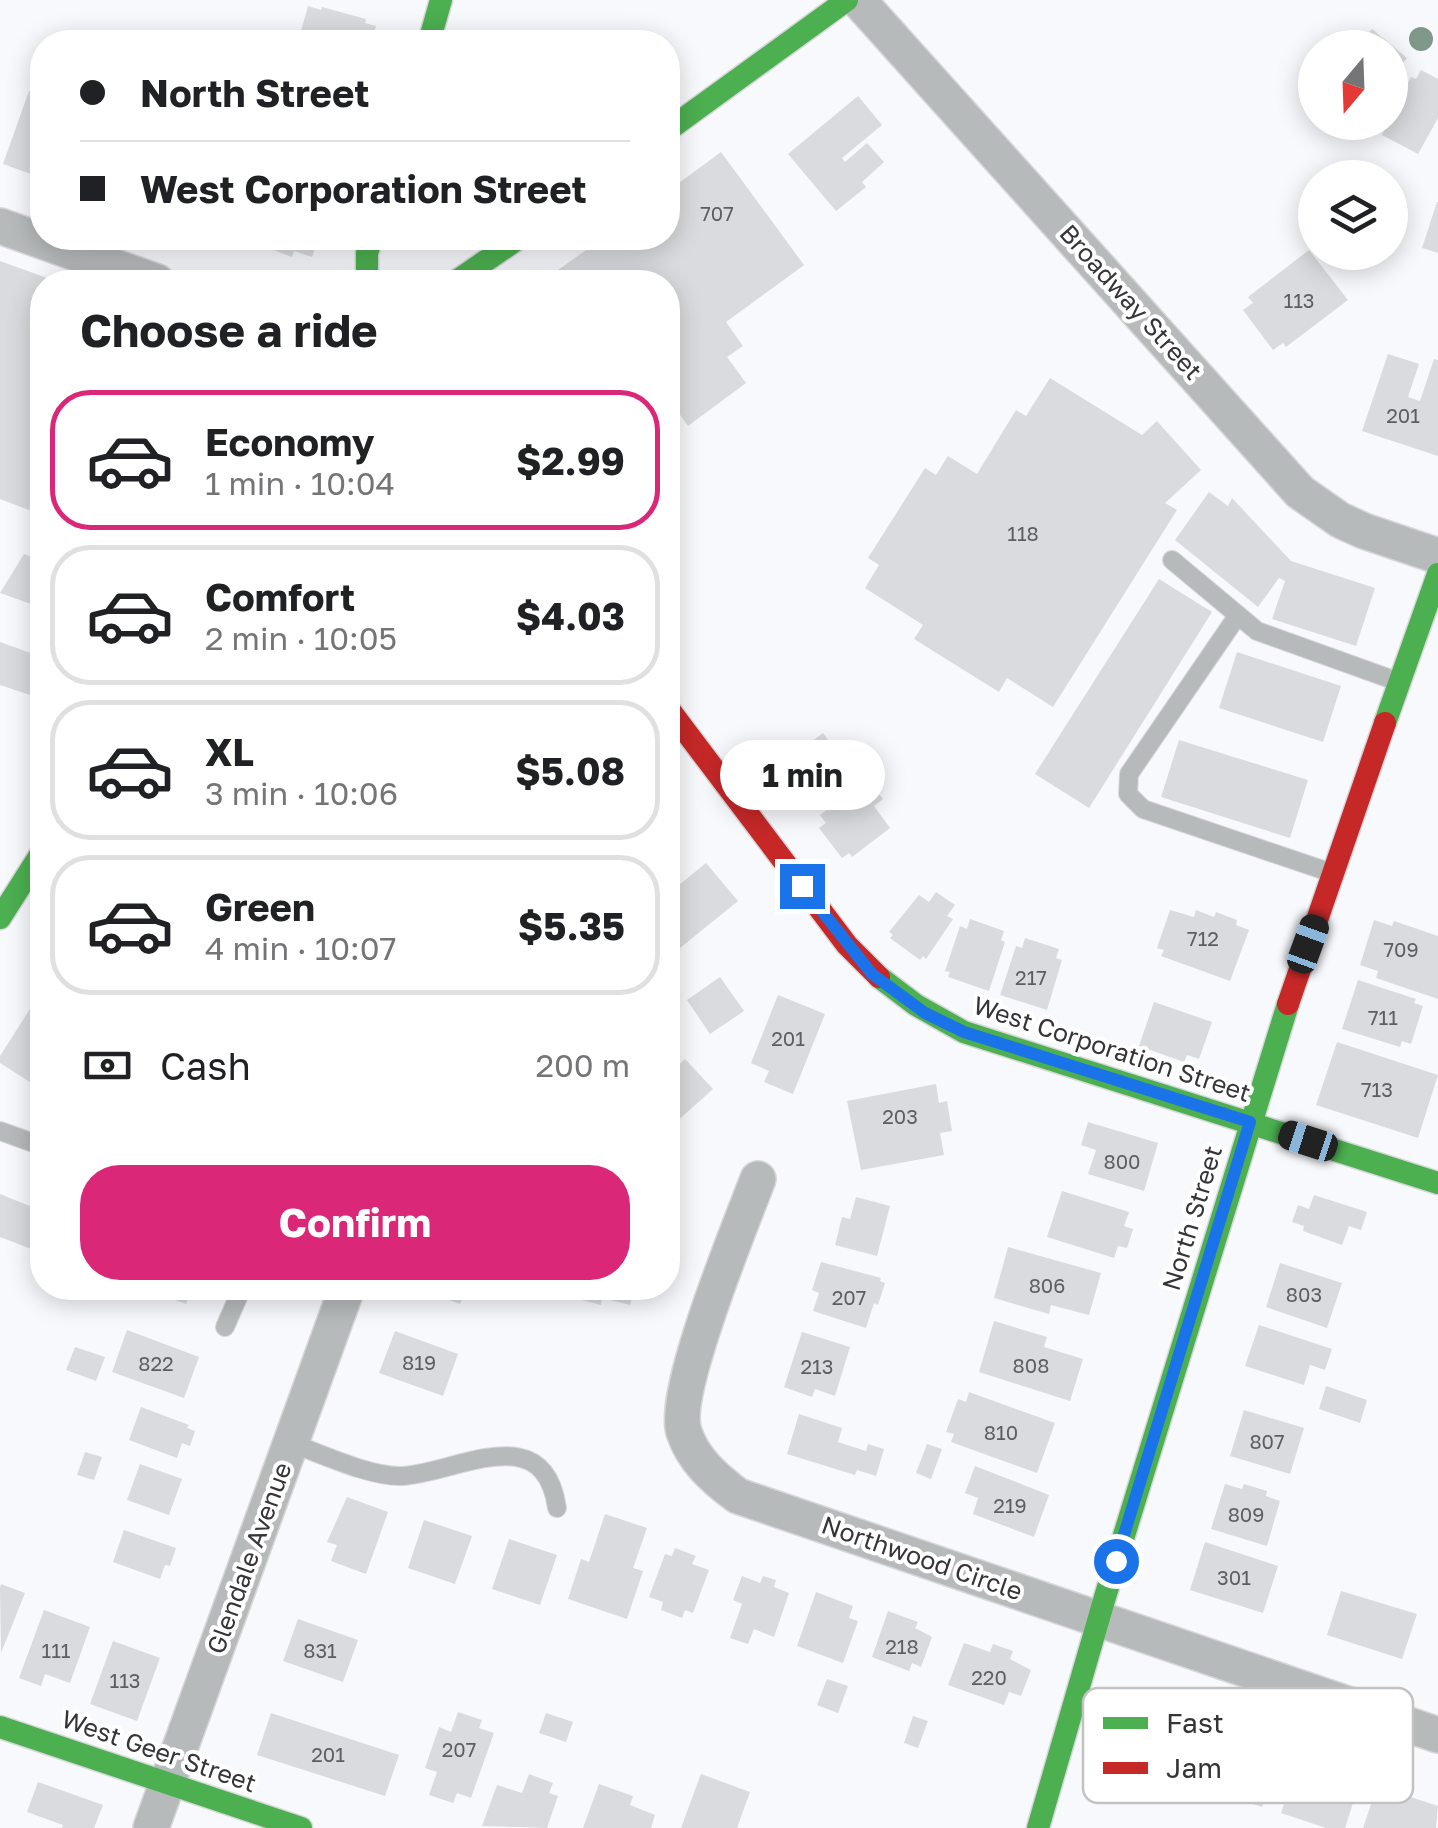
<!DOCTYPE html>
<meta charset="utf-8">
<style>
:root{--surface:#fff;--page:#f2f2f2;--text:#202124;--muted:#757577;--line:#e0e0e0;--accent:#db2777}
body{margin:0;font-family:"Golos Text",sans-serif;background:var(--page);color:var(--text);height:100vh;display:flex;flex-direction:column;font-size:38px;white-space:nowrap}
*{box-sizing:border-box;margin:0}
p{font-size:32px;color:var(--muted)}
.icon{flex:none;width:55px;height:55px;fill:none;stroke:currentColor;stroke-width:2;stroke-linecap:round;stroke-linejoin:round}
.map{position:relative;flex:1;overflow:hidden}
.side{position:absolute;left:30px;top:270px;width:650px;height:1030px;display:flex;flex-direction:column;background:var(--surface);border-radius:40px;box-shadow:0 5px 25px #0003}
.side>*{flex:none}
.hud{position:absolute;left:30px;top:30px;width:650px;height:220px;border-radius:40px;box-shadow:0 5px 25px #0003;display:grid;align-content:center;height:220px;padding:0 50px;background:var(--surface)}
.needle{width:65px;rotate:199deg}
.fabs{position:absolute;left:1298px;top:30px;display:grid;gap:20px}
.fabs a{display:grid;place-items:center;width:110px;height:110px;border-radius:50%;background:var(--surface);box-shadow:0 5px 25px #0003;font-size:50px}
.end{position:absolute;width:45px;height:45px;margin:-22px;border:12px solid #1a73e8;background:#fff;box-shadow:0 0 0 5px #fff}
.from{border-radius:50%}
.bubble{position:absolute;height:70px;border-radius:35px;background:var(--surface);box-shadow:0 5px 25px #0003;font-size:32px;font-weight:700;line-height:70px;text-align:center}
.car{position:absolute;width:30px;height:60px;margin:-30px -15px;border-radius:12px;box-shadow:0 0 8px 2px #0007;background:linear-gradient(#222 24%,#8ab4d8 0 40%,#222 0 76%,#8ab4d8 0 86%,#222 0)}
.hud b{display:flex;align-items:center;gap:35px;height:95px;font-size:38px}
.hud b+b{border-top:2px solid var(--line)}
.hud i{width:25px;height:25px;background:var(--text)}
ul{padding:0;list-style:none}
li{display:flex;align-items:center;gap:30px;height:140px;margin:0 20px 15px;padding:0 30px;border:5px solid var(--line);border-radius:40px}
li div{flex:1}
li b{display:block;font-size:38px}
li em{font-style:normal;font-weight:700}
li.active{border-color:var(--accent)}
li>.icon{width:90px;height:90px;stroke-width:1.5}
h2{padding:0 50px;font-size:45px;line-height:120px}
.pay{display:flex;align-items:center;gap:25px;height:110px;padding:0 50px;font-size:38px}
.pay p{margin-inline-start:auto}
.cta{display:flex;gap:20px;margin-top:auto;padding:20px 50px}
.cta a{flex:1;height:115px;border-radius:40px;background:var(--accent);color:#fff;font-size:40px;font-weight:700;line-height:115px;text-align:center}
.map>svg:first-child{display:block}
</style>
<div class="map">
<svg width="1438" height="1828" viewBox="0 0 1438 1828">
<rect width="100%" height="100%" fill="#f8f9fd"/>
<g fill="#dadbde">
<path d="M308 6 321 10 322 7 366 19 365 23 376 26 371 42H298Z"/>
<path d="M1372 29 1407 58 1390 79V48H1354Z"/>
<path d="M1421 70 1438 79V118L1418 154 1382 135 1411 77 1416 79Z"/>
<path d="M29 91 42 96V178L3 164Z"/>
<path d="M858 96 882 125 842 158 845 162 867 143 884 162 862 182 866 187 836 211 788 154Z"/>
<path d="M721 152 804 265 726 322 743 346 727 357 746 383 688 426 668 398V282H541L603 238H668V191Z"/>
<path d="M1437 202H1438V253L1422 248Z"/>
<path d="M257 238H319L312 257 294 251 292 257 263 246 265 241Z"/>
<path d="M1309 250 1348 300 1286 347 1283 343 1273 350 1243 310 1253 303 1248 297Z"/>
<path d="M0 261 58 282H42V515L0 499Z"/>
<path d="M1388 354 1419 364 1408 397 1420 401 1434 359 1438 360V456L1362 431Z"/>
<path d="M1050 378 1142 435 1157 421 1201 470 1165 503 1177 510 1053 707 1007 678 999 692 914 639 923 625 865 588 879 565 868 558 925 468 936 475 948 456 977 474 1016 410 1026 416Z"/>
<path d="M1209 492 1228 506 1232 498 1291 561 1375 588 1356 646 1272 619 1285 581 1279 578 1258 607 1175 540Z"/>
<path d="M24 554 42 561V608L0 593Z"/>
<path d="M1159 579 1212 612 1089 808 1035 774Z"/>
<path d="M0 642 42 657V699L0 685Z"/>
<path d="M1237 652 1341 686 1323 742 1219 708Z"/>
<path d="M823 733 851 772 810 803 806 799 798 805 776 776 785 770 781 765Z"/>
<path d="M1179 740 1308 780 1290 838 1161 797Z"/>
<path d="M868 779 883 799 874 806 890 828 852 857 849 853 842 858 819 828 826 823 820 815Z"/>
<path d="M706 863 738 901 675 952 668 942V894Z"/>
<path d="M936 892 955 905 947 916 953 919 926 959 923 956 920 960 890 938 893 935 889 932 919 895 929 902Z"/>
<path d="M1170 910 1194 917 1196 910 1214 917 1216 912 1237 920 1236 925 1249 930 1230 981 1161 956 1164 950 1157 948Z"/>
<path d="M970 919 1004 931 1001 940 1005 942 989 991 948 977 950 972 945 971 960 926 967 929Z"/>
<path d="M1374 920 1392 926 1394 921 1438 936V999L1376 978 1378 971 1360 965Z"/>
<path d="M1025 938 1059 949 1056 958 1062 960 1047 1010 1000 995 1016 946 1022 948Z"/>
<path d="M720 977 744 1011 710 1034 687 1000Z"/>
<path d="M1358 980 1416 999 1414 1003 1423 1006 1411 1044 1402 1041 1400 1047 1342 1029Z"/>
<path d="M42 990V1069L33 1084 0 1063V1056Z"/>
<path d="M778 995 825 1014 793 1094 764 1082 769 1071 751 1063Z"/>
<path d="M1154 1002 1212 1022 1199 1059 1187 1055 1184 1062 1139 1046Z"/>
<path d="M1337 1042 1438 1075 1418 1138 1316 1105Z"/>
<path d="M685 1059 713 1089 675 1123 668 1115V1075Z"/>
<path d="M936 1084 939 1103 947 1101 952 1131 940 1133 944 1155 861 1170 847 1101Z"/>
<path d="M1088 1122 1158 1143 1144 1191 1088 1174 1096 1150 1081 1145Z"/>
<path d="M1062 1191 1129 1212 1124 1226 1133 1229 1127 1248 1118 1246 1114 1258 1047 1237Z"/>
<path d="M0 1194 42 1211V1253L0 1237Z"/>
<path d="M1314 1195 1367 1212 1361 1230 1349 1226 1342 1245 1303 1231 1304 1226 1292 1222 1298 1205 1309 1209Z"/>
<path d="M856 1197 890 1206 877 1256 835 1245 842 1217 850 1219Z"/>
<path d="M1008 1247 1101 1273 1089 1315 1051 1305 1049 1314 994 1298Z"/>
<path d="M821 1262 881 1278 880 1281 885 1283 878 1305 874 1303 866 1328 813 1311 819 1293 812 1290Z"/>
<path d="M1280 1263 1342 1283 1327 1328 1266 1307Z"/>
<path d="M142 1288H192L186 1304Z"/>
<path d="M426 1288H466L460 1304 424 1291Z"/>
<path d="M546 1288H634L630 1305 602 1298 601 1305 545 1291Z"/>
<path d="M994 1321 1047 1337 1044 1347 1083 1359 1070 1401 979 1372Z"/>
<path d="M1259 1325 1332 1349 1325 1370 1310 1365 1304 1385 1245 1366Z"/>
<path d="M127 1330 199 1357 184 1398 112 1372Z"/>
<path d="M395 1331 458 1354 443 1396 379 1373Z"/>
<path d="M802 1332 850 1347 835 1396 815 1389 812 1397 784 1387Z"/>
<path d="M75 1347 105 1357 96 1381 66 1370Z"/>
<path d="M1326 1386 1367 1400 1360 1423 1319 1409Z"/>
<path d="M969 1392 1055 1423 1037 1473 951 1442 954 1434 946 1432 958 1399 966 1402Z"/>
<path d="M141 1407 189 1425 187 1428 195 1431 190 1446 182 1443 177 1458 129 1440Z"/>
<path d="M1244 1410 1304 1428 1290 1474 1230 1456Z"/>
<path d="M799 1414 842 1428 838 1442 866 1451 868 1444 884 1449 876 1476 857 1470 855 1475 787 1454Z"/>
<path d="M927 1444 942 1449 931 1479 916 1473Z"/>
<path d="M85 1452 102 1457 94 1480 77 1475Z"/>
<path d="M140 1464 182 1479 169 1515 127 1500Z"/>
<path d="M975 1466 1049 1495 1034 1537 973 1514 978 1498 965 1493Z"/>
<path d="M1225 1484 1242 1489 1244 1484 1267 1491 1266 1496 1280 1501 1267 1546 1211 1529Z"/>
<path d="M347 1497 388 1512 366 1574 331 1561 337 1545 327 1542Z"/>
<path d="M605 1514 647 1528 633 1568 643 1571 627 1619 568 1599 581 1559 589 1562Z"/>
<path d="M424 1520 472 1536 455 1584 408 1568Z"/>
<path d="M124 1530 176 1548 170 1566 165 1565 160 1579 113 1562Z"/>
<path d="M509 1539 557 1555 540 1605 492 1589Z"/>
<path d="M1205 1542 1278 1566 1263 1613 1190 1590Z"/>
<path d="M675 1548 696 1556 692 1564 709 1570 693 1613 685 1610 682 1618 661 1610 663 1602 649 1597 665 1554 672 1556Z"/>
<path d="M742 1576 760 1583 763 1576 776 1580 774 1587 789 1593 774 1637 754 1629 748 1644 730 1638 742 1604 733 1600Z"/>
<path d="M1 1584 25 1593 1 1653 0 1587Z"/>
<path d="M1341 1591 1417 1614 1402 1659 1327 1635Z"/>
<path d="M816 1592 853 1606 849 1618 858 1621 843 1663 797 1646Z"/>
<path d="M44 1610 90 1627 70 1683 45 1674 41 1686 19 1678Z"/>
<path d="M888 1611 918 1622 915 1628 932 1637 921 1667 912 1663 909 1671 872 1657Z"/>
<path d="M298 1619 358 1640 343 1682 283 1661Z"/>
<path d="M113 1641 160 1658 137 1721 90 1704Z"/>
<path d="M964 1643 990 1652 993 1644 1013 1651 1010 1659 1031 1670 1021 1696 1009 1692 1004 1705 948 1685Z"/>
<path d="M827 1679 848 1686 838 1713 817 1705Z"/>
<path d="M458 1712 482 1720 479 1728 494 1733 471 1798 457 1793 453 1803 429 1795 437 1772 425 1768 439 1727 451 1732Z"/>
<path d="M271 1713 399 1755 385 1796 257 1755Z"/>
<path d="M546 1713 573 1722 566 1742 539 1733Z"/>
<path d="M913 1716 928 1721 918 1748 904 1743Z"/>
<path d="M1215 1732 1279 1753 1262 1807 1198 1786Z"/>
<path d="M1298 1761 1360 1781 1345 1828H1326L1281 1813Z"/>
<path d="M529 1774 553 1783 549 1793 558 1796 547 1828 482 1826 497 1785 522 1793Z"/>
<path d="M701 1774 750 1792 737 1828H681Z"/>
<path d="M38 1782 103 1805 94 1828H62L63 1825 27 1812Z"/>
<path d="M599 1784 633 1796 630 1805 655 1815 651 1828H583Z"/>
<path d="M1377 1786 1438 1806 1436 1828H1363Z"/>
</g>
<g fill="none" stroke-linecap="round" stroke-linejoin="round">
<g stroke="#d6d7d9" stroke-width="20">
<g id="lane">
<path d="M1172 560 1257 631 1399 682"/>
<path d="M1238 615 1129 774 1128 794 1143 809 1329 872"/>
<path d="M0 1131 42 1146"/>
<path d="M225 1327 242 1288"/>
<path d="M291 1443C322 1454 370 1477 402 1476 456 1473 544 1417 557 1508"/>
</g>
</g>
<g stroke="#d6d7d9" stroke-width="38">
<g id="street">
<path d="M858 0 1300 492 1340 520 1364 531 1438 556"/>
<path d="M0 226 157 282"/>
<path d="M758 1179C741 1224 671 1392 684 1432 693 1460 715 1479 738 1496L1438 1735"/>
<path d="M151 1828 347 1288"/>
</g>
</g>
<g stroke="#d6d7d9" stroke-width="25">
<g id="fast">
<path d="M429 42 441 0"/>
<path d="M668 130 847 0"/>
<path d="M367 282V253L372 238"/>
<path d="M455 282 519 238"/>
<path d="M1385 723 1438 574"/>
<path d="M0 918 42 852"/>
<path d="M879 977 916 1005 964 1032 1438 1183"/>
<path d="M0 1727 301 1828"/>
<path d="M1038 1828 1105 1597 1288 1004"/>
</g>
</g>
<g stroke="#d6d7d9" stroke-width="25">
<g id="jam">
<path d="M668 708 847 945 879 977"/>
<path d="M1288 1004 1385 723"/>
</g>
</g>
<use href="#lane" stroke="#b6babb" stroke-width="18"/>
<use href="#street" stroke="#b6babb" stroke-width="35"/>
<use href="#fast" stroke="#4caf50" stroke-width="22"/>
<use href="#jam" stroke="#c62828" stroke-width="22"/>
</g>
<circle fill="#80988a" cx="1421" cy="39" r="12"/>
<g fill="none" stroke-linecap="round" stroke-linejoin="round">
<path stroke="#1a73e8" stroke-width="12" d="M802 886 872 974 925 1013 964 1032 1250 1122 1116 1561"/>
</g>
<g text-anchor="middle" stroke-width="8" stroke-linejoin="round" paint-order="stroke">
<g font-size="20" fill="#5e5e62">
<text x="717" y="221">707</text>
<text x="1299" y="308">113</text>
<text x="1403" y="423">201</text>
<text x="1023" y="541">118</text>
<text x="1203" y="946">712</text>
<text x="1401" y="957">709</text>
<text x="1031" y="985">217</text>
<text x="1383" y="1025">711</text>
<text x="788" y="1046">201</text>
<text x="1377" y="1097">713</text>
<text x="900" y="1124">203</text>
<text x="1122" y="1169">800</text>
<text x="1047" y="1293">806</text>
<text x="1304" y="1302">803</text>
<text x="849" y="1305">207</text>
<text x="419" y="1370">819</text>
<text x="156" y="1371">822</text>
<text x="1031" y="1373">808</text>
<text x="817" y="1374">213</text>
<text x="1001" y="1440">810</text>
<text x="1267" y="1449">807</text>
<text x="1010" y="1513">219</text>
<text x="1246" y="1522">809</text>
<text x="1234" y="1585">301</text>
<text x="902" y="1654">218</text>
<text x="56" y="1658">111</text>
<text x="320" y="1658">831</text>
<text x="989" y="1685">220</text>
<text x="125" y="1688">113</text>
<text x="459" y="1757">207</text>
<text x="328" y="1762">201</text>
</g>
<g font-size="25" fill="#353538" stroke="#fff">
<text transform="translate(1131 302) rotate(48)" y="9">Broadway Street</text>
<text transform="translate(1112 1049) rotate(18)" y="9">West Corporation Street</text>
<text transform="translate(1192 1218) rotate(-73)" y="9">North Street</text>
<text transform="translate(249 1558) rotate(-70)" y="9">Glendale Avenue</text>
<text transform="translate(922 1558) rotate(19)" y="9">Northwood Circle</text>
<text transform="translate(159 1751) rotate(19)" y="9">West Geer Street</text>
</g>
</g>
<rect x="1083" y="1688" width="330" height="115" rx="15" fill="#fff" stroke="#c2c2c3" stroke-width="2.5"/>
<rect x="1103" y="1717" width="45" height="12" fill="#4caf50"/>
<rect x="1103" y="1762" width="45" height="12" fill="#c62828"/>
<g font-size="28" fill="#353538">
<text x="1166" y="1733">Fast</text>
<text x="1166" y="1778">Jam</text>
</g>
</svg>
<div class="fabs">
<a><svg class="needle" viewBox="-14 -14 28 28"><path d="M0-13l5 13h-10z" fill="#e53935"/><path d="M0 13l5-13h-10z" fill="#757577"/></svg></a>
<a><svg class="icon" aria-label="layers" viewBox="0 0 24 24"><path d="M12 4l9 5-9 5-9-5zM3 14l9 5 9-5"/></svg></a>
</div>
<i class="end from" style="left:1116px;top:1561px"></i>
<i class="end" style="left:802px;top:886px"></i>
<div class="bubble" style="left:720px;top:740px;width:165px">1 min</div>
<i class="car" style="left:1308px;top:944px;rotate:20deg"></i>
<i class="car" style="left:1308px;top:1141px;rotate:288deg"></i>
<div class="hud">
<b><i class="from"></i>North Street</b>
<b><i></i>West Corporation Street</b>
</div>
<section class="side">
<h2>Choose a ride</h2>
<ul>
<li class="active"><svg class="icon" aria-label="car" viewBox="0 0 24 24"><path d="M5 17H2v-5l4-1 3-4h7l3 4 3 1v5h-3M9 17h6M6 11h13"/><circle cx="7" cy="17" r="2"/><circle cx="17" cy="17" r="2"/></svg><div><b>Economy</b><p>1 min · 10:04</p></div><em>$2.99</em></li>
<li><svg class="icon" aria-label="car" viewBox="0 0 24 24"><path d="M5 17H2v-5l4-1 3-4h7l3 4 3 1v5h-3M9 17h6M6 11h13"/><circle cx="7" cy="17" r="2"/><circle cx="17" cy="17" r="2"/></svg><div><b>Comfort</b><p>2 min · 10:05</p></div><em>$4.03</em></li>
<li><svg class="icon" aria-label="car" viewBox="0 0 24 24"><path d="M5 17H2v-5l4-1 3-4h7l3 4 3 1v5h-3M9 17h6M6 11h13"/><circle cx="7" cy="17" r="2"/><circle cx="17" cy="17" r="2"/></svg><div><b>XL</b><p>3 min · 10:06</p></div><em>$5.08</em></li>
<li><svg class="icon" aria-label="car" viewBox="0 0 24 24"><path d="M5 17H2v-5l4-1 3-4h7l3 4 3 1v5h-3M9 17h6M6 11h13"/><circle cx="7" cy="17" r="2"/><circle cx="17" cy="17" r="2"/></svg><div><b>Green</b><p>4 min · 10:07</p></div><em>$5.35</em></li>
</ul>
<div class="pay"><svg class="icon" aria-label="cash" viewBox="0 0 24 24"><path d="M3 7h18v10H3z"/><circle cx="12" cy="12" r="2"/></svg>Cash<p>200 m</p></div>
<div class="cta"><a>Confirm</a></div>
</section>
</div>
